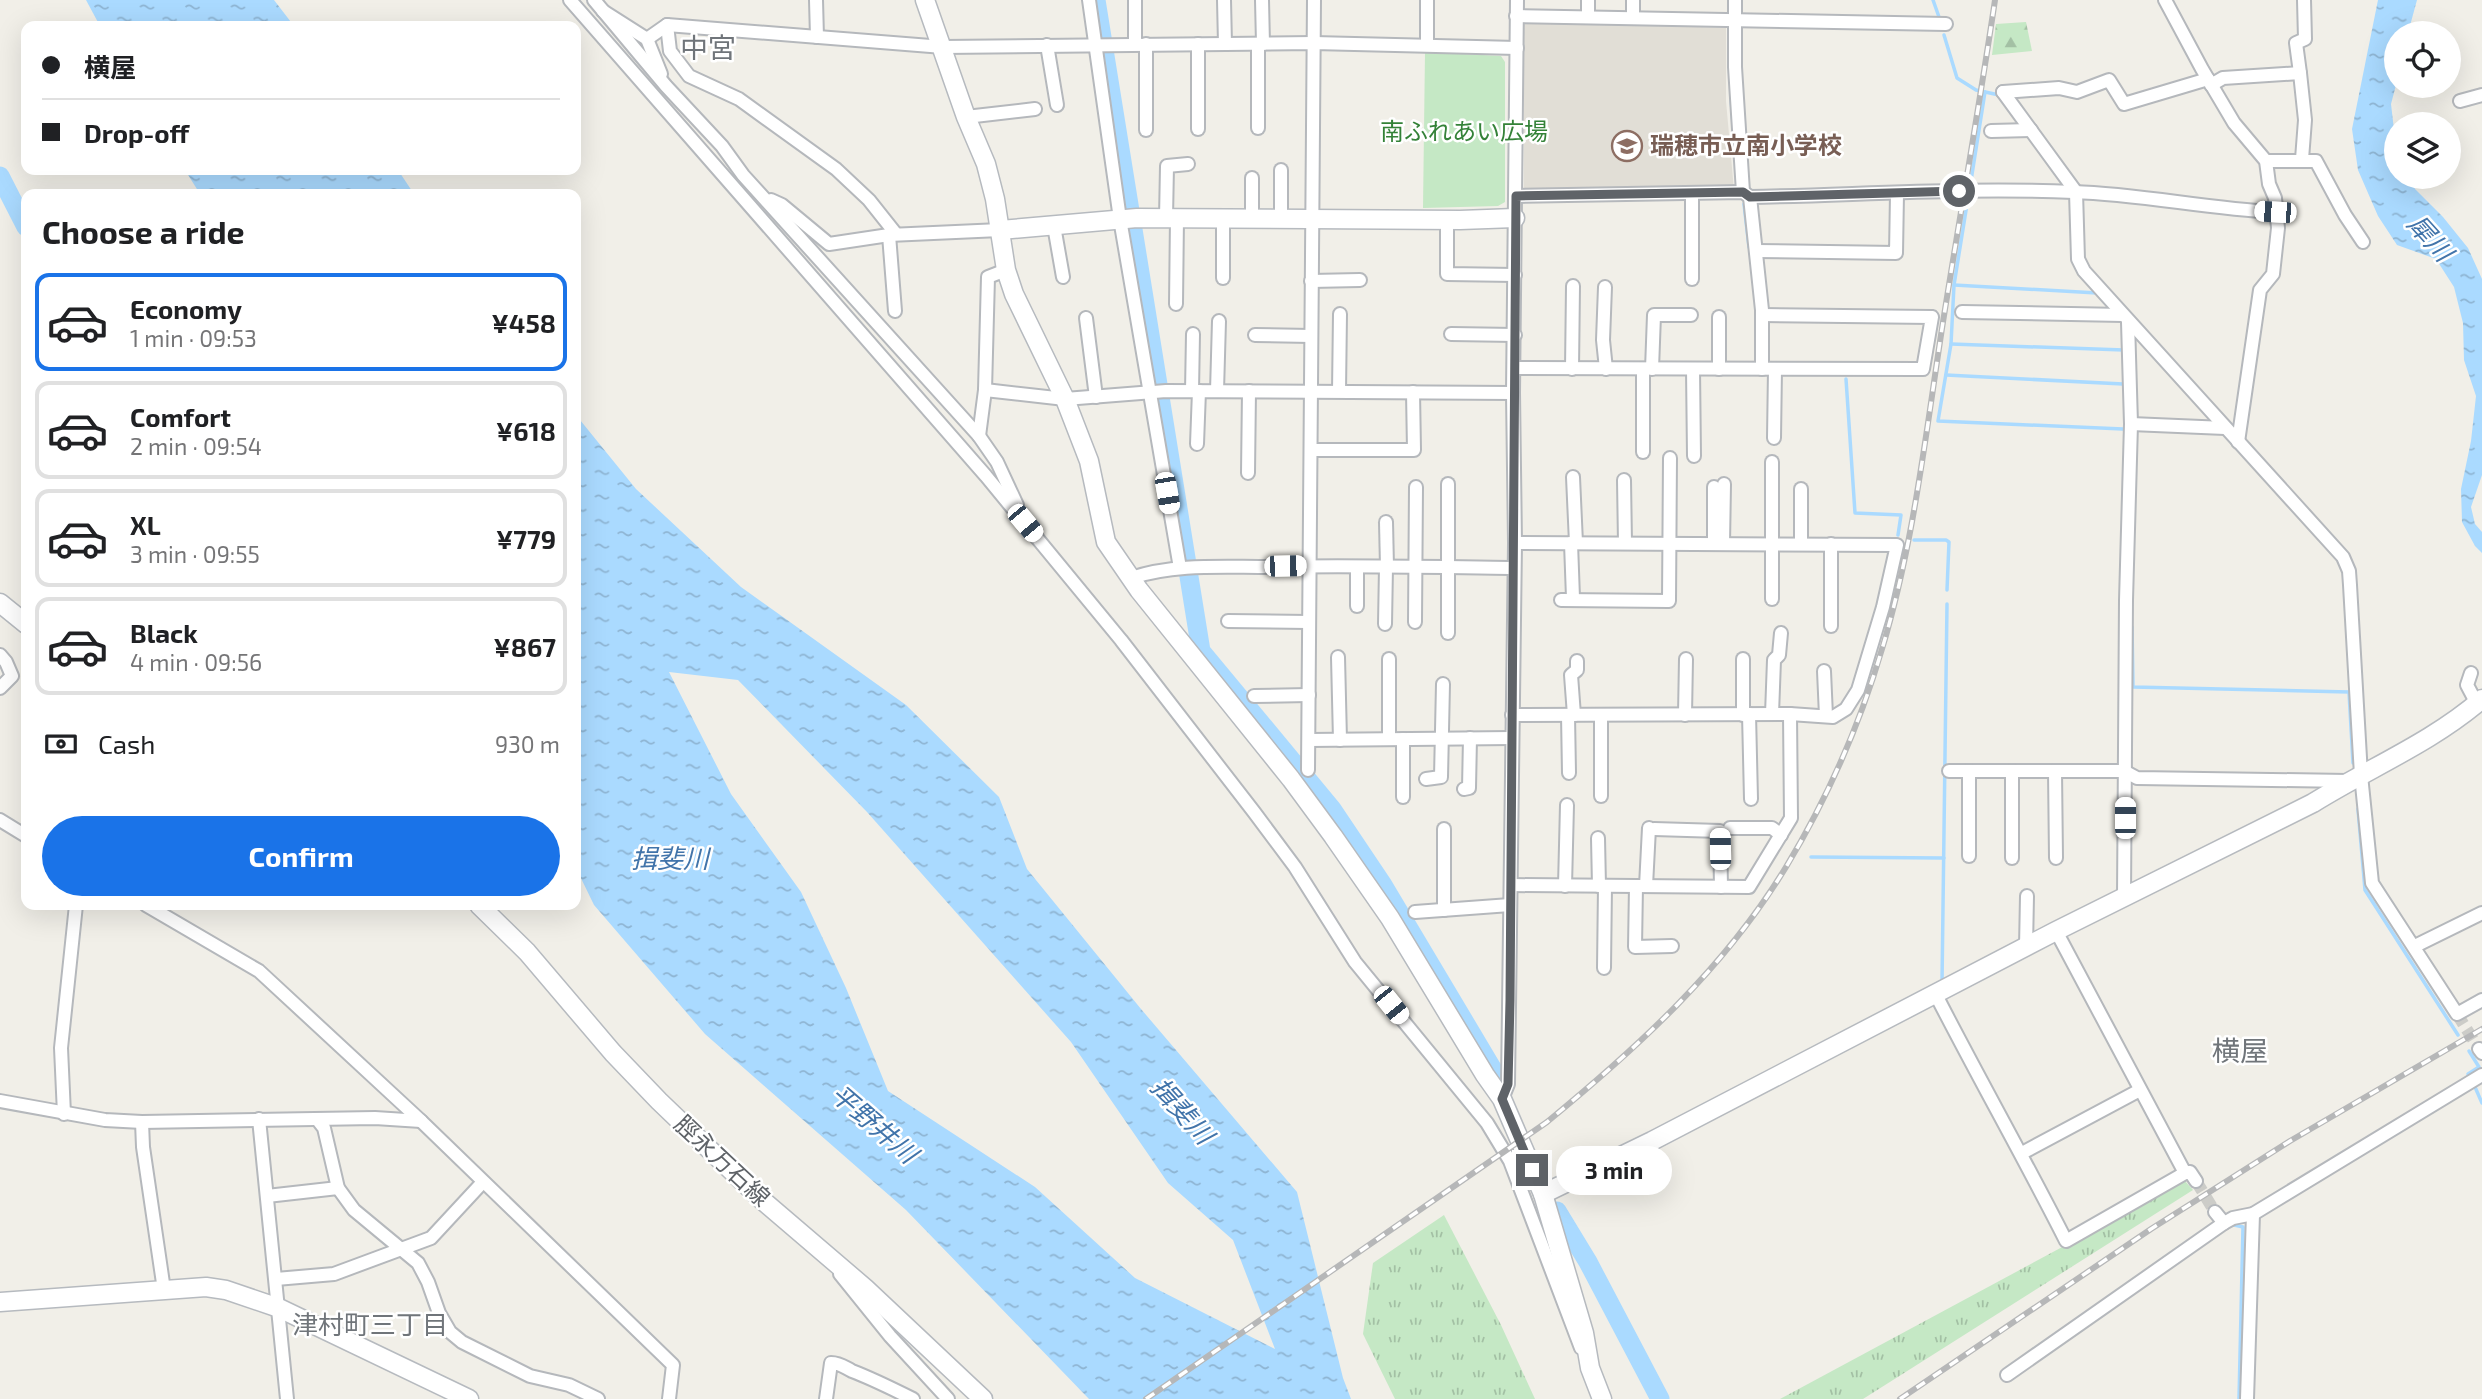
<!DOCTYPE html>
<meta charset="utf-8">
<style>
:root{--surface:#fff;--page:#f6f6f6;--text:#202124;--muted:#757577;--line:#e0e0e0;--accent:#1a73e8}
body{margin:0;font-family:"Exo 2","Noto Sans JP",sans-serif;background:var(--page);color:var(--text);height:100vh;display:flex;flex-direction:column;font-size:26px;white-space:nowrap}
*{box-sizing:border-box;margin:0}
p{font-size:23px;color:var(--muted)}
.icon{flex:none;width:38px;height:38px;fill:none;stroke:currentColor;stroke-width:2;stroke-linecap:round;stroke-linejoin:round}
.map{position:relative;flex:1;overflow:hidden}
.drawer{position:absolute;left:21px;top:189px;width:560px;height:721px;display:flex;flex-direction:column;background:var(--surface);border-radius:14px;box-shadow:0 7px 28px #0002}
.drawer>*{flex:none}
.hud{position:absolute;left:21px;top:21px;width:560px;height:154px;border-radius:14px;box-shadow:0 7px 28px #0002;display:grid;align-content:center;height:154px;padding:0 21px;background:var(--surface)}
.fabs{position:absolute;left:2384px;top:21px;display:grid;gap:14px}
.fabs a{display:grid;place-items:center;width:77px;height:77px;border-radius:50%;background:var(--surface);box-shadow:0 7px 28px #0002;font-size:35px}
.end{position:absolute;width:32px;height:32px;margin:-16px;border:9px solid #5f6368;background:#fff;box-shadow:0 0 0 4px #fff}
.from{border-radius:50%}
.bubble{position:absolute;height:49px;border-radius:24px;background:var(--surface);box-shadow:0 7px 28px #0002;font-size:23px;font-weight:700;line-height:49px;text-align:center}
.car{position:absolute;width:21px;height:42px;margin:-21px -10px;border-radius:9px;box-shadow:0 0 5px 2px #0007;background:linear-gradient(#fff 24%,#345 0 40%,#fff 0 76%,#345 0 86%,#fff 0)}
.hud b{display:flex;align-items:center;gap:24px;height:66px;font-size:26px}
.hud b+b{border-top:2px solid var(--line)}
.hud i{width:18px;height:18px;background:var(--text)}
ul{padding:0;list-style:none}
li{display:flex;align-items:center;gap:21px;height:98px;margin:0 14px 10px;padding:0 7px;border:4px solid var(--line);border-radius:14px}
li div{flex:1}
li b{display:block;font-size:26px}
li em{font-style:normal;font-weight:700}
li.selected{border-color:var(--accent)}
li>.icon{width:63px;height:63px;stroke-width:1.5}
h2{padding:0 21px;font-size:32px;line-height:84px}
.pay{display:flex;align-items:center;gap:18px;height:77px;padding:0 21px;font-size:26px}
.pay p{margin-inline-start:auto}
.button{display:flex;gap:14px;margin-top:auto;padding:14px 21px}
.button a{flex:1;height:80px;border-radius:42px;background:var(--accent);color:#fff;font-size:28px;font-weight:700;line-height:80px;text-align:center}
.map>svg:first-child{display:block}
</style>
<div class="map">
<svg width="2482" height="1399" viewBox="0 0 2482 1399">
<defs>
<pattern id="grass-tufts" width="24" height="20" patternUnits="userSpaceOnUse" patternTransform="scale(1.75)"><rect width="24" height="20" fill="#c5e8c5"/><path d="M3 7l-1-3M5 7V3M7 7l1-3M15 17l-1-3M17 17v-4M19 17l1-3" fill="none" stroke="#a3c0a4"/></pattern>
<pattern id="forest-firs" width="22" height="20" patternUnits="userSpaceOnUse" patternTransform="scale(1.75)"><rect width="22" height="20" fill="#c5e8c5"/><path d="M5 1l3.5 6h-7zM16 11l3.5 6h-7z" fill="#a3c0a4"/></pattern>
<pattern id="water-ripples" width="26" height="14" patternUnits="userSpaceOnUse" patternTransform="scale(1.75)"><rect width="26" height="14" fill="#aadaff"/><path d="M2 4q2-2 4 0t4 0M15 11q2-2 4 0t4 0" fill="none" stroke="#8eb4d2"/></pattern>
</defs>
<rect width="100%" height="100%" fill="#f1efe8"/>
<path fill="#e1ded6" d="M1524 20 1726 28V101L1734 190 1524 192Z"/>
<g fill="url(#grass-tufts)">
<path d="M2185 1181 2193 1190 1863 1399H1780Z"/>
<path d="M1444 1215 1501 1325 1535 1399H1395L1363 1334 1373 1263Z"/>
</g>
<path fill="url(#forest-firs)" d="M2026 22 2032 51 1992 55 1996 24Z"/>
<path fill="#c5e8c5" d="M1425 52 1501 56 1505 62V202L1498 206 1423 208Z"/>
<g fill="url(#water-ripples)" fill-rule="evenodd">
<path d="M86 0H274L294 26H100Z"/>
<path d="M2378 0H2417L2408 33H2396V85L2391 104 2396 147V177H2409L2415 189 2443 217 2468 248 2482 279V475L2471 507 2475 524 2482 532V553L2475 546 2462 522 2461 489 2471 441 2476 396 2464 360 2463 323 2454 287 2436 259 2397 245 2378 216 2358 170 2352 129Z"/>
<path d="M185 170H398L414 194H200Z"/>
<path d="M576 415 636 489 741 587 906 705 999 797 1027 869 1141 1009 1297 1192 1343 1378 1351 1399H1089L906 1210 705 1034 594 905 576 868ZM669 672 738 680 867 812 1071 1042 1168 1183 1233 1240 1275 1349 1135 1278 1035 1187 888 1091 846 988 801 892 731 794Z"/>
</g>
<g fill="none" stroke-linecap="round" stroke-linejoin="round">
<g stroke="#aadaff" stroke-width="3.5">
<path d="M1933 0 1939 17"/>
<path d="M1944 35 1957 78 1976 90 1999 95"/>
<path d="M1731 97 1734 138"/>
<path d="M1970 187 1985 92"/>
<path d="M1968 198 1954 285 1951 344 1938 421 2123 429"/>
<path d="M1744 204 1749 247"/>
<path d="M1954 285 2097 293"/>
<path d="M1951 344 2124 350"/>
<path d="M1946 375 2123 384"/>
<path d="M1846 379 1855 513 1901 515 1898 535"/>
<path d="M1914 540H1946L1949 542 1947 590"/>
<path d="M2132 627 2133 687 2349 692 2353 763"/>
<path d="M2358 809 2365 890 2458 1035"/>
<path d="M1811 857 1944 858"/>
<path d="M1942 983 1947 604"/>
<path d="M2469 1051 2479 1067 2468 1074 2470 1078"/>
<path d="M2475 1087 2482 1103"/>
<path d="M2230 1224 2243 1227 2239 1399"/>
</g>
<g stroke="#aadaff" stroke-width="19">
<path d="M1096 0 1201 651 1332 809 1383 885 1498 1078"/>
<path d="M0 176 26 227"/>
<path d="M1557 1211 1588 1262 1660 1399"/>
</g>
<g stroke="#ccccc8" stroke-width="12" stroke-dasharray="12 6" stroke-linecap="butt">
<path d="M2457 1014 2479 1049"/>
<path d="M2196 1181 2215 1212"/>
</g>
<g stroke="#b5b8bc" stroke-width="16">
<g id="street">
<path d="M570 0 986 476 1121 640 1254 812 1295 867 1355 962 1487 1123 1510 1161 1581 1348"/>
<path d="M594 0 666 86 722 146 743 175 979 436 997 462 1017 505"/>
<path d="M816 0 817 37"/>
<path d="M1089 0 1120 219 1180 568"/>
<path d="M1135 0V44"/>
<path d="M1224 0 1225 44"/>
<path d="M1262 0 1263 44"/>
<path d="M1427 0V45"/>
<path d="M1633 0V18"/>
<path d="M1735 0V67L1743 192"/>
<path d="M2165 0 2202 69 2234 123 2266 161 2269 184 2275 198 2278 228 2273 274 2260 290 2238 442"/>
<path d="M603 11 647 39 667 25 943 47 1314 43 1517 48"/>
<path d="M1516 16 1946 24"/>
<path d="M1588 17V0"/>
<path d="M667 25 670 51 689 76 739 99 836 169 869 200 896 234"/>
<path d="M647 39 661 74"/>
<path d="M1198 44V129"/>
<path d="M1047 45 1057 105"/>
<path d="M2300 73 2305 120 2302 159"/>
<path d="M2211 85 2223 78 2300 73 2296 43 2305 39 2304 0"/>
<path d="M2003 92 2076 192 2078 259 2084 271 2343 557 2349 571 2350 585 2361 775 2372 883 2457 1014 2482 1000"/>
<path d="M2003 92 2059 88 2077 92 2109 80 2124 104 2208 79"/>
<path d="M2460 101 2482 95"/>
<path d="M966 117 1035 109"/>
<path d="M1258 128V44"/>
<path d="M1146 130V44"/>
<path d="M1991 131 2031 130"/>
<path d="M2266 161H2316L2345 215 2363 242"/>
<path d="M1281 170V218"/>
<path d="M1252 178V218"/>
<path d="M1692 193V279"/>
<path d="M1516 196 1743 192 1750 197C1858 195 1966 187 2074 192 2141 194 2208 209 2275 212"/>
<path d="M1750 197 1762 310V369"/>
<path d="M771 200 782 205 829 244 889 235 1000 230"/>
<path d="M1166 218 1167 166 1188 164"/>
<path d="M1447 219V274L1515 275"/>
<path d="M1054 226 1063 277"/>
<path d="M889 235 895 311"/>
<path d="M1756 251 1896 253 1897 194"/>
<path d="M1223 278V218"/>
<path d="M1311 281 1360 280"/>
<path d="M1605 287 1603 340 1606 369"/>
<path d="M1176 304 1177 218"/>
<path d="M1962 312 2123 315"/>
<path d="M1719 317V369"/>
<path d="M1086 318 1096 397"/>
<path d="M1451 334 1515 335"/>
<path d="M1255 335 1311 336"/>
<path d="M1514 368 1923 369 1932 317 1762 315"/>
<path d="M1572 369 1573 286"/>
<path d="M1643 369V452"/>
<path d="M1652 369 1654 315H1691"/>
<path d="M1693 369 1694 456"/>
<path d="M985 390 1065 399 1166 391 1513 393"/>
<path d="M1192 391 1193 334"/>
<path d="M1217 391 1219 321"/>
<path d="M1339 391 1340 314"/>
<path d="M2131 424 2225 428"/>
<path d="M979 436 985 390 988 277 1006 270"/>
<path d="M1774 438 1775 369"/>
<path d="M1197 444 1199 391"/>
<path d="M1311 450H1414L1413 392"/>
<path d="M1772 462V599"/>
<path d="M1248 473 1249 391"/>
<path d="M1573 477 1576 543"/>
<path d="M1624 480 1625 543"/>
<path d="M1448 484V633"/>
<path d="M1714 487V544"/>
<path d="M1801 489V544"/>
<path d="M1386 522 1387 567"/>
<path d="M1571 543 1573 598"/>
<path d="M1723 544 1724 484"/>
<path d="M1831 544V626"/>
<path d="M1357 567V606"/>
<path d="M1131 578C1174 564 1219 567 1263 567 1347 565 1430 567 1514 568"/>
<path d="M1561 600 1669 601 1670 458"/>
<path d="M1228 621 1309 622"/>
<path d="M1415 622 1416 487"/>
<path d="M1385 624 1386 567"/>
<path d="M0 655 6 662 12 676 0 688"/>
<path d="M1338 657 1340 740"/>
<path d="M1389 659V739"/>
<path d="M1743 659V715"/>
<path d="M1824 671 1826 716"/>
<path d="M2471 673 2467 685 2477 704"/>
<path d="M1254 696 1309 695"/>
<path d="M1749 714 1751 799"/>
<path d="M1772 714 1774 660 1779 655 1781 633"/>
<path d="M1512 715 1790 714 1833 717 1846 709 1858 690 1883 607 1897 545 1515 543"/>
<path d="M1568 715 1569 773"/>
<path d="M1574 715 1571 675 1577 670V661"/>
<path d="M1685 715 1686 659"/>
<path d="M1309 740 1512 738"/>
<path d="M1308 770 1314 0"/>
<path d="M1949 771H2124L2137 778 2348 781"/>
<path d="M1969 771V856"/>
<path d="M2055 771 2056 858"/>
<path d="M1426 779 1441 777 1443 684"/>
<path d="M1464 789 1469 788 1470 738"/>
<path d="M1601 796V716"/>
<path d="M1403 797V739"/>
<path d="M0 820 26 836"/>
<path d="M1730 828H1772L1781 835"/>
<path d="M1444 829V910"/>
<path d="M1654 829 1720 831 1721 887"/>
<path d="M1598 838 1599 886"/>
<path d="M2012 858V771"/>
<path d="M1511 885 1749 887 1791 818 1790 714"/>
<path d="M1565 886 1567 805"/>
<path d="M1636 886 1635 947 1672 946"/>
<path d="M1646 886 1649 828"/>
<path d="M2124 898 2126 600 2131 424 2128 322"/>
<path d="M146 905 259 971 421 1121 673 1365 669 1399"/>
<path d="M1415 912 1510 905"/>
<path d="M2056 931 2185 1173 2190 1172 2196 1181"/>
<path d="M2415 946 2482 913"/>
<path d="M2026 947 2027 896"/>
<path d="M1604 968 1605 886"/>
<path d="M1936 995C1978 1077 2024 1158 2066 1241L2185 1173"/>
<path d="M2479 1049 2482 1053"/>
<path d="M1502 1099 1508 1084 1515 543 1513 393 1517 0"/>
<path d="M0 1101 105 1120 142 1122 375 1118 421 1121"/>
<path d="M64 1114 61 1048 76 905"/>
<path d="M259 1119 287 1399"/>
<path d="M317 1119 324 1128 338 1188 354 1210 418 1263 428 1282 439 1313 450 1332 462 1342 530 1376 569 1385 598 1399"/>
<path d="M142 1122 143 1147 164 1290"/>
<path d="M2022 1153 2140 1090"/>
<path d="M267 1196 338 1188"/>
<path d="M2215 1212 2224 1223 2233 1218 2253 1214 2482 1075"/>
<path d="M840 1274 890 1336 948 1399"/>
<path d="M276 1279 334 1274 431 1238 482 1183"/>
<path d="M2007 1375 2224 1223"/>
<path d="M826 1399 831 1363C840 1363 844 1367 852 1371 873 1379 893 1389 913 1399"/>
<path d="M2247 1399 2253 1214"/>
</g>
</g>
<g stroke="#b6babf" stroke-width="21">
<g id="secondary">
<path d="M925 0 966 117 986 164 995 199 1006 270 1014 294 1065 399 1089 461 1106 542 1139 590 1291 779 1333 836 1390 918 1485 1075 1502 1099 1543 1194 1584 1333 1590 1368 1602 1399"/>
<path d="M1000 230 1137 218 1460 220 1515 218"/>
<path d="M0 603 26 624"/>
<path d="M479 905 527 952 613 1053 659 1101 761 1199 865 1288 983 1399"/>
<path d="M1543 1194 1652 1141 2056 931 2313 803C2369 768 2431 743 2482 699"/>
<path d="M0 1302 206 1287 226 1290 279 1308 469 1399"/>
</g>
</g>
<use href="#street" stroke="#fff" stroke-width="12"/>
<use href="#secondary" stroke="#fff" stroke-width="18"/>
<g stroke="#b6b7b8" stroke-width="6">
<g id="rail">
<path d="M1146 1399 1547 1122C1637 1048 1725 968 1786 867 1827 799 1860 724 1882 649 1914 543 1926 431 1943 322 1960 215 1979 108 1995 0"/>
<path d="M1900 1399 2151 1229 2290 1141 2482 1029"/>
</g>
</g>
<use href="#rail" stroke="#fff" stroke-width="3.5" stroke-dasharray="10" stroke-linecap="butt"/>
</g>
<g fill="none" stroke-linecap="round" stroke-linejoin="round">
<path stroke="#5f6368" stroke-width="9" d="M1532 1170 1502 1099 1508 1084 1510 1001 1516 196 1743 192 1750 197 1959 191"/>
</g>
<defs>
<g id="school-ring" transform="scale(1.575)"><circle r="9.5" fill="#fff" stroke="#8d6e63" stroke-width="1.5"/><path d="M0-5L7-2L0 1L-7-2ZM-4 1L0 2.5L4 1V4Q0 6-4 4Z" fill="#8d6e63"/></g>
</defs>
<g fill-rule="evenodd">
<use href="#school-ring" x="1627" y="146"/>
</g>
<g text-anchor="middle" stroke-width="5" stroke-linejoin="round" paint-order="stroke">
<g font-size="24" fill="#348238" stroke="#fff">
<text x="1464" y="140">南ふれあい広場</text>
</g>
<g font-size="24" font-weight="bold" fill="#785e54" stroke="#fff" text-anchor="start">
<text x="1650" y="154">瑞穂市立南小学校</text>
</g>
<g font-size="24" fill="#5f6368" stroke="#fff">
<text transform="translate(722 1161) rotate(43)" y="8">脛永万石線</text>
</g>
<g font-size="26" font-style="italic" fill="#4174aa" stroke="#fff">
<text transform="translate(2430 238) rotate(48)" y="9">犀川</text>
<text x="670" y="868">揖斐川</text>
<text transform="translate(1182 1111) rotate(48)" y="9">揖斐川</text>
<text transform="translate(874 1124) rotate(41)" y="9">平野井川</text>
</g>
<g font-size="26" fill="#70757a" stroke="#fff">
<text x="370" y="1334">津村町三丁目</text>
</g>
<g font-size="28" fill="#70757a" stroke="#fff">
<text x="708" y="58">中宮</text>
<text x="2240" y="1061">横屋</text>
</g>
</g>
</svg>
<div class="fabs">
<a><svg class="icon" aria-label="locate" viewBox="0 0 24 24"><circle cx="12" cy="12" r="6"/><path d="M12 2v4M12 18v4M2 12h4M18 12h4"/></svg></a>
<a><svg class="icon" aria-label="layers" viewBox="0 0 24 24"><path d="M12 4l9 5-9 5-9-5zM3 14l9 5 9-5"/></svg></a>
</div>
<i class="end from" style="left:1959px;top:191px"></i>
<i class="end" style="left:1532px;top:1170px"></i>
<div class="bubble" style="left:1556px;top:1146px;width:116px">3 min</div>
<i class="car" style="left:2275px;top:212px;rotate:273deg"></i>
<i class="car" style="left:1167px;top:493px;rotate:170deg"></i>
<i class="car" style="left:1025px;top:523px;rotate:140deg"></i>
<i class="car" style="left:1285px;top:566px;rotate:89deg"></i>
<i class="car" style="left:2125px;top:818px;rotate:0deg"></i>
<i class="car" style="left:1720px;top:849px;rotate:359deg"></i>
<i class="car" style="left:1391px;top:1005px;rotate:141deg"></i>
<div class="hud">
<b><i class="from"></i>横屋</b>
<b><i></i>Drop-off</b>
</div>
<section class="drawer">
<h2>Choose a ride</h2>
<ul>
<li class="selected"><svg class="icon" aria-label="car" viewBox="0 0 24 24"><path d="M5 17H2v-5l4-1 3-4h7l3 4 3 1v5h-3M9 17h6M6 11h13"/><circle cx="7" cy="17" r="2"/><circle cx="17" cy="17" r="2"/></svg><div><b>Economy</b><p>1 min · 09:53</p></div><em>¥458</em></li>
<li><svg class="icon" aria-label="car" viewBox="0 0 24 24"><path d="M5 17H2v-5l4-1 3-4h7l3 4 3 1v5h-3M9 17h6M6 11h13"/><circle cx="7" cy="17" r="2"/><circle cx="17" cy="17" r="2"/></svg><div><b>Comfort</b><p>2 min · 09:54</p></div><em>¥618</em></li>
<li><svg class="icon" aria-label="car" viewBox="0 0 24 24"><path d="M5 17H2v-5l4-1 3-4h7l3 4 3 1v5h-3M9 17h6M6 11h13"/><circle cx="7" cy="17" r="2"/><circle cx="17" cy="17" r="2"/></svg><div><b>XL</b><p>3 min · 09:55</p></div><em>¥779</em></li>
<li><svg class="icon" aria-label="car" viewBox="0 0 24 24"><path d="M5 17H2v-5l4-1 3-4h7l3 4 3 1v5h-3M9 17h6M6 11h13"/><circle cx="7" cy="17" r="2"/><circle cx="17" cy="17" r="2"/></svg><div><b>Black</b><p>4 min · 09:56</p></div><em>¥867</em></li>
</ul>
<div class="pay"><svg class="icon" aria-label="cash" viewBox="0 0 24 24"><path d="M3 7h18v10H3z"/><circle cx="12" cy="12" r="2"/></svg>Cash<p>930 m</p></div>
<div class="button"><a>Confirm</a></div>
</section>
</div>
